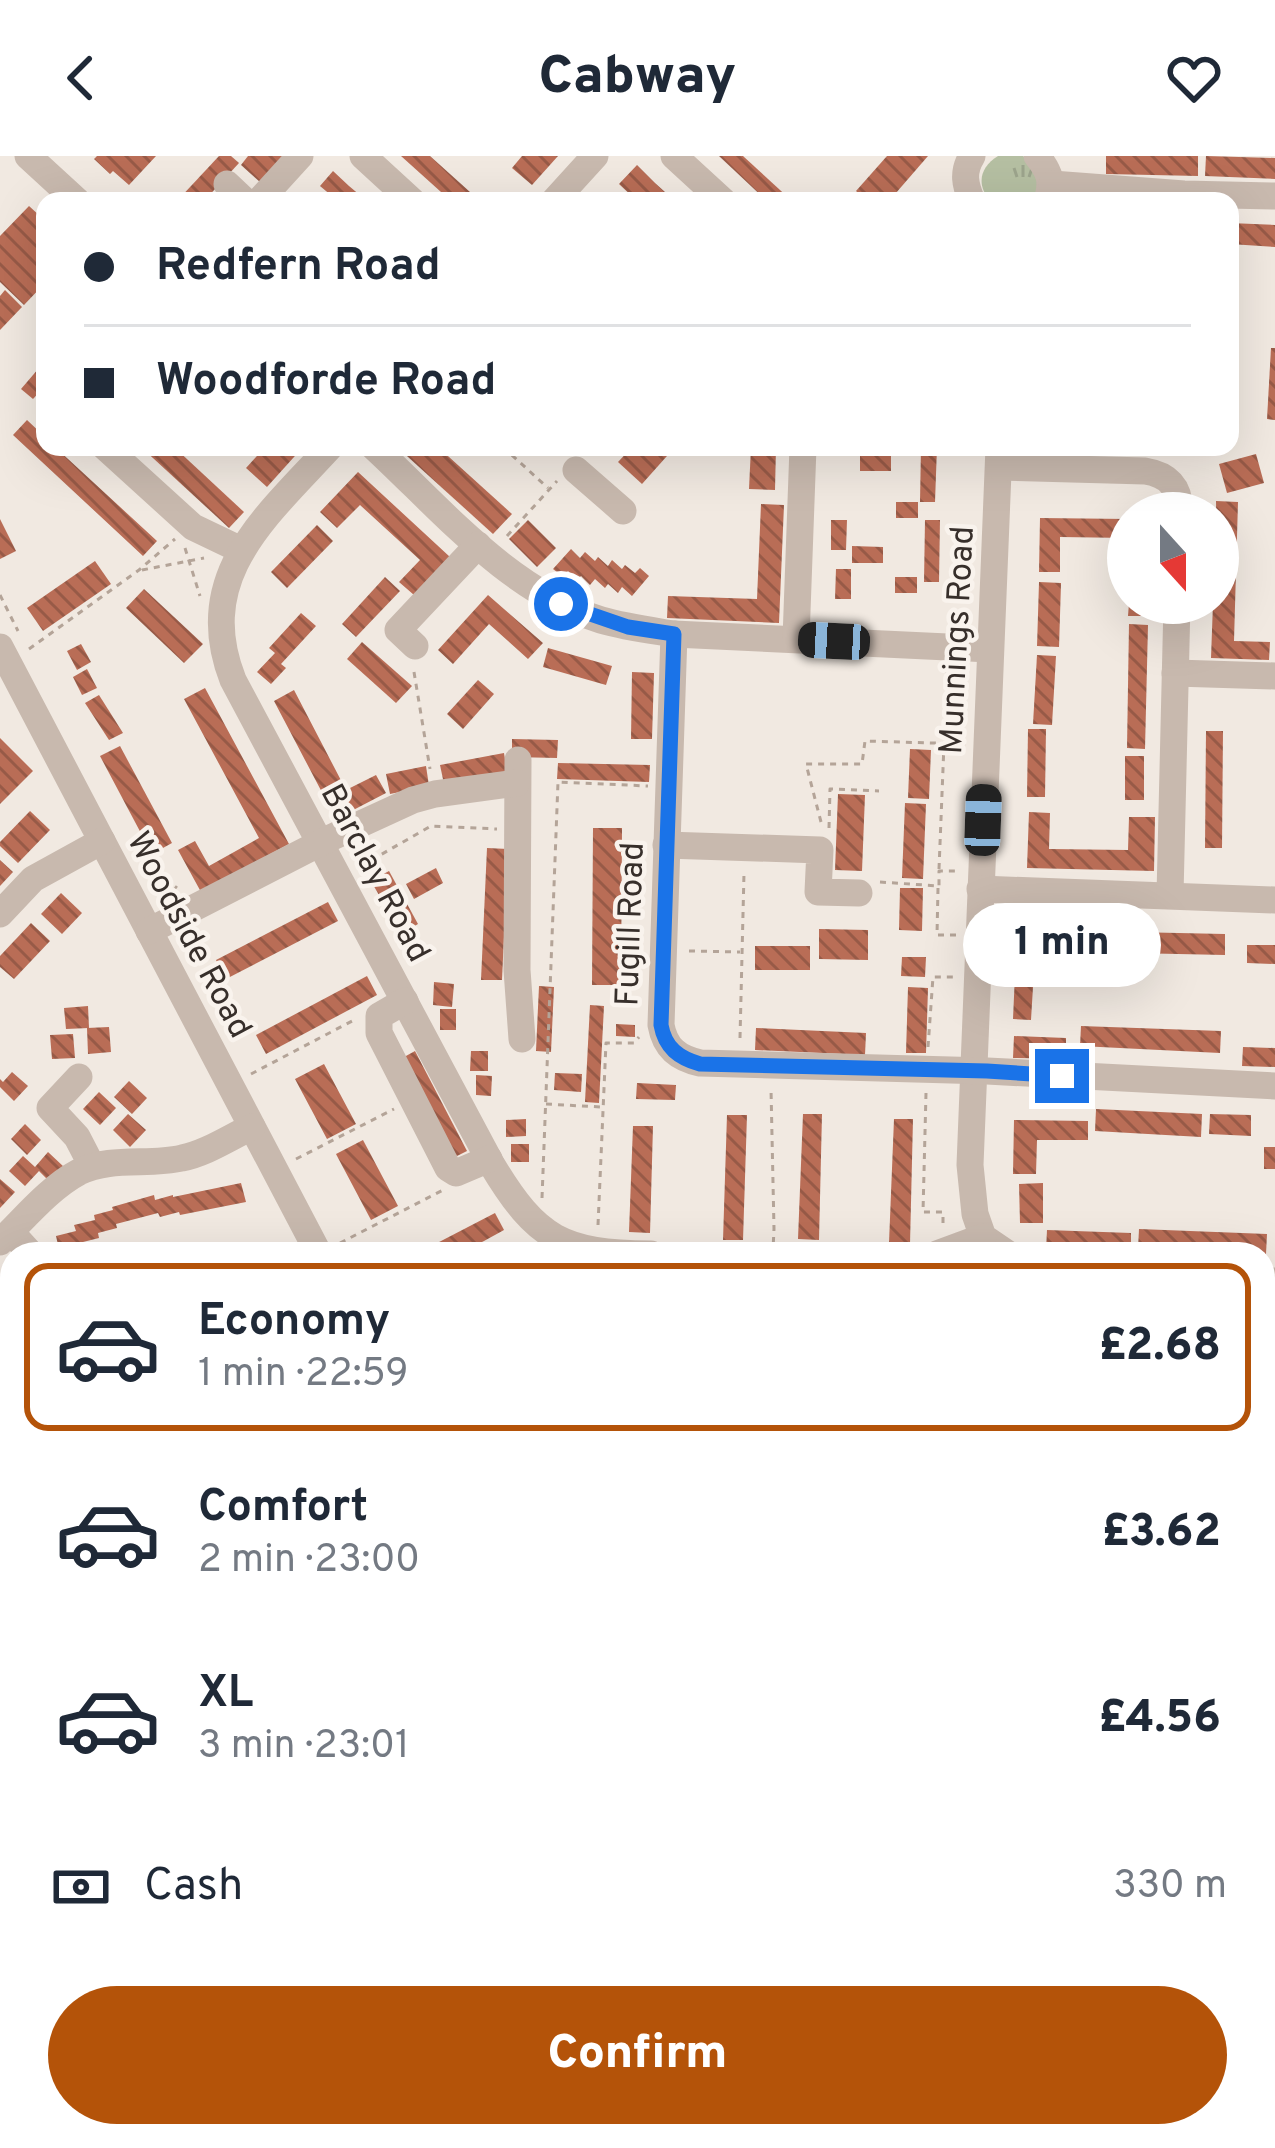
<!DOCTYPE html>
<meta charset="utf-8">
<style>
:root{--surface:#fff;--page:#f6f6f7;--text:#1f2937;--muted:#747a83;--line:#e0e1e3;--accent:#b45309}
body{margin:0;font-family:Overpass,sans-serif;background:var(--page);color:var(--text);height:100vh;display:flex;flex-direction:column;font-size:45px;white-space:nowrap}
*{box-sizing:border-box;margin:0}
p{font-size:39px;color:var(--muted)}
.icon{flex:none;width:66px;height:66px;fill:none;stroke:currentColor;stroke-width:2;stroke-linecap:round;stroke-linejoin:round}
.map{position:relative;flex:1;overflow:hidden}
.panel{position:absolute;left:0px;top:1086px;width:1275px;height:906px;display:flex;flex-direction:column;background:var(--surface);border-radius:36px 36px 0 0;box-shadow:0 12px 48px #0002}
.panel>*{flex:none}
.top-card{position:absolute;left:36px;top:36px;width:1203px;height:264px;border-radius:24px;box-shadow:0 12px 48px #0002;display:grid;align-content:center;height:264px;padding:0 48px;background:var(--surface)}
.needle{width:78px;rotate:159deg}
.fabs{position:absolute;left:1107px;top:336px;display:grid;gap:24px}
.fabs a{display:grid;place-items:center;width:132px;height:132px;border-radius:50%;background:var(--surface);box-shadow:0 12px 48px #0002;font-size:60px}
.end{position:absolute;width:54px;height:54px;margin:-27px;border:15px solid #1a73e8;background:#fff;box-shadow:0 0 0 6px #fff}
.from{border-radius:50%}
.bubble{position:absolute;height:84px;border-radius:42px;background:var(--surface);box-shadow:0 12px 48px #0002;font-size:39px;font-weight:800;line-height:84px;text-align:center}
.car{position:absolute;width:36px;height:72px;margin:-36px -18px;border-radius:15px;box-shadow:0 0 9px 3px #0007;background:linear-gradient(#222 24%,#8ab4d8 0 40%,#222 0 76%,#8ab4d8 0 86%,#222 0)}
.top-card b{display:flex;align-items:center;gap:42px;height:114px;font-size:45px}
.top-card b+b{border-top:3px solid var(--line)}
.top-card i{width:30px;height:30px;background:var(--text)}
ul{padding:21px 0 0;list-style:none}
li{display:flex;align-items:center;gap:36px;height:168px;margin:0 24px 18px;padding:0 24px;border:6px solid transparent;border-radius:24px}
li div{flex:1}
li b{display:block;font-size:45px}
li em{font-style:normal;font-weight:800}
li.current{border-color:var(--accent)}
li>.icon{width:108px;height:108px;stroke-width:1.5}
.pay{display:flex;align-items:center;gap:30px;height:132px;padding:0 48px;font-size:45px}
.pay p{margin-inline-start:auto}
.action{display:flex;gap:24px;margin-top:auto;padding:24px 48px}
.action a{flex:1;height:138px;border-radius:72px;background:var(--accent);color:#fff;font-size:48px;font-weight:800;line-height:138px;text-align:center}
header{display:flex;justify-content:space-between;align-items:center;height:156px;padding:0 48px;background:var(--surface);font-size:54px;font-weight:800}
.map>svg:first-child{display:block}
</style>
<header><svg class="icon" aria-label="back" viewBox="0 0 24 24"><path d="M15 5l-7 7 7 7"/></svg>Cabway<svg class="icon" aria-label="heart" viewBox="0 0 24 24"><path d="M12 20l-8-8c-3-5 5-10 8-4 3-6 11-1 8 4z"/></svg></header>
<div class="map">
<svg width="1275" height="1992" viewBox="0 0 1275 1992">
<defs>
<pattern id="grass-tufts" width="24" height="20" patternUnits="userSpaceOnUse" patternTransform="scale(3)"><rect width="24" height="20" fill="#b5bfa2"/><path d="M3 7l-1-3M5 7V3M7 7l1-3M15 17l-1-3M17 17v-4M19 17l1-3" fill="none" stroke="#9ca48c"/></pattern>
<pattern id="forest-firs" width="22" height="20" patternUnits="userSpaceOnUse" patternTransform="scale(3)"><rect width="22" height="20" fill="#b5bfa2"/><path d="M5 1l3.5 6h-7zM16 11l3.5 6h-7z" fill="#9ca48c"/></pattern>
<pattern id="building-back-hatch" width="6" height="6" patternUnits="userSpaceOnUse" patternTransform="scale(3)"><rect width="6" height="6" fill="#b96d56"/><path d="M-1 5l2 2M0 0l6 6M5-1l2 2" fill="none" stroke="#975a47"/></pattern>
</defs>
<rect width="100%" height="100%" fill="#f1e9e1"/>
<path fill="url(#grass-tufts)" d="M998 0H1023L1036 12 1039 36 1033 45H990C976 28 980 11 998 0Z"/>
<path fill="url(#forest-firs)" d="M12 1390 10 1678 12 1980H102L87 1992H0V1396Z"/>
<path fill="#b5bfa2" d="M1263 1331 1275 1332V1654L1263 1665Z"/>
<g fill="url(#building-back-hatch)">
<path d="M97 0H156L129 29 113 15 110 18 94 3Z"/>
<path d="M219 0H231L239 7 204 45H177Z"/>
<path d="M248 0H283L260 26 241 9Z"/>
<path d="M401 0H430L480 45H451Z"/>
<path d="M522 0H558L532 29 512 12Z"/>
<path d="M719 0H743L792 45H767Z"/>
<path d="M887 0H928L889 45H867L856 35Z"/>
<path d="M1106 0H1198V20L1106 18Z"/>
<path d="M1206 0 1275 2V23L1205 20Z"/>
<path d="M637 9 655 27 675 45H637L619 28Z"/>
<path d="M333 15 349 30 367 45H338L320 30Z"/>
<path d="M29 50 40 60 45 55V127L24 149 0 126V80Z"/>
<path d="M1230 67 1275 69V91L1230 88Z"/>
<path d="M5 134 22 151 0 174V140Z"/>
<path d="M1271 192H1275V264L1267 263Z"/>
<path d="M45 205V230L33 243 21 233Z"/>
<path d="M27 264 45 281V291H55L157 385 143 400 13 279Z"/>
<path d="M141 291H174L244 356 229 372Z"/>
<path d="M265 291H303L267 331 246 312Z"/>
<path d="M397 291H438L512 358 493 378Z"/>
<path d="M632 291H675L642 328 618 306Z"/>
<path d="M751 291H776L775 334 749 333Z"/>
<rect x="840" y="291" width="15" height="9"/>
<path d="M921 291H937L935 346H920Z"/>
<rect x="860" y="298" width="31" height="17"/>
<path d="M1256 298 1264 327 1227 337 1219 308Z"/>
<path d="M358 316 450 401 414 439 399 426 420 404 360 349 337 372 320 356Z"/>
<path d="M1216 345 1238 346 1234 485 1270 486 1269 504 1211 502 1213 447H1218Z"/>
<rect x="896" y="346" width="22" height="16"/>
<path d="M761 348 784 349 779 467 667 462 668 440 757 443Z"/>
<path d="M1040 362 1128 363V382L1060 381V416H1039Z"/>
<path d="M0 363 16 395 0 403Z"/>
<path d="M528 364 556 392 537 411 509 383Z"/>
<path d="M831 364H847L846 394H831Z"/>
<path d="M925 364H940L939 426H924Z"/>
<path d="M317 369 333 385 287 432 271 416Z"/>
<path d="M852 390 883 391V407H852Z"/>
<path d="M571 393 580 402 585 396 595 405 598 401 608 410 612 404 622 413 625 409 635 417 640 412 649 420 632 440 622 431 618 437 608 428 605 432 595 423 590 429 581 420 577 424 568 415 563 421 553 413Z"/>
<path d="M95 405 111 428 43 475 27 452Z"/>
<path d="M836 413H851V443H835Z"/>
<path d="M385 421 400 435 356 481 342 468Z"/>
<rect x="895" y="421" width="22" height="16"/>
<path d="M1039 426 1061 427 1059 491 1037 490Z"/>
<path d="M144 433 203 488 184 507 126 452Z"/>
<path d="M488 439 543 487 528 503 489 468 453 508 438 494Z"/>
<path d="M1129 447H1147V460H1128Z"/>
<path d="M301 457 316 470 281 508 286 512 271 528 257 516 275 497 269 492Z"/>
<path d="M1129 468 1148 469 1145 593 1127 592Z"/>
<path d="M362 486 412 530 396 547 347 503Z"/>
<path d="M81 488 91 506 77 514 67 495Z"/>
<path d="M548 492 612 510 606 529 543 511Z"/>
<path d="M1037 499 1056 500 1052 569 1033 568Z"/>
<path d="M87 513 97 532 82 539 73 521Z"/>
<path d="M632 516 654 517 652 583H631Z"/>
<path d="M478 524 494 538 463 573 447 558Z"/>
<path d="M205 532 289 688 201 736 178 694 195 685 209 710 259 682 184 543Z"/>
<path d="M294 534 346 634 376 619 386 637 336 663 274 545Z"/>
<path d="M99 539 123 577 109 584 85 547Z"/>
<path d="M1028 573H1046L1045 641H1027Z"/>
<path d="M1206 575H1223L1222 692H1205Z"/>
<path d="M0 582 33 615 0 648Z"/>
<path d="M512 583 558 584 557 602 512 601Z"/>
<path d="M120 590 172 687 152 698 100 600Z"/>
<path d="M910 593 931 594 929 643 908 642Z"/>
<path d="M504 597 507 617 444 628 440 609Z"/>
<rect x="1125" y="600" width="19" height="44"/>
<path d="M558 607 650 609 649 626 557 623Z"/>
<path d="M426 610 429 630 390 638 386 618Z"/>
<path d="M838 638 865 639 862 715 835 714Z"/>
<path d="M905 647 926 648 923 723 902 722Z"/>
<path d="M30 655 50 674 18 707 0 690V686Z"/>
<path d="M1029 656 1050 657 1049 693 1128 694 1129 661H1155L1154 715 1027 712Z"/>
<path d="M593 672H622L621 829H592Z"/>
<path d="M487 692 508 693 502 824H481Z"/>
<path d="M0 704 13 716 0 730Z"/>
<path d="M436 712 443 727 414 743 406 728Z"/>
<path d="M389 715 418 768 401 778 371 725Z"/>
<path d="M900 732H923L922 775 899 774Z"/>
<path d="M61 737 82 757 62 778 41 758Z"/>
<path d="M328 746 338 765 226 823 216 804Z"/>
<path d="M31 767 50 785 14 823 0 811V800Z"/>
<path d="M819 773 868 774V804L819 803Z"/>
<path d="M1017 774 1072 776 1071 799 1035 798 1031 864 1013 863Z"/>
<path d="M1085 775 1225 778V799L1084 796Z"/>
<path d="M1247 789H1275V808L1247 807Z"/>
<rect x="755" y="790" width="55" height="24"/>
<path d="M902 801H926L925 821 901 820Z"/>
<path d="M367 820 377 839 266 898 256 879Z"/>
<path d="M434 826 454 828 452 851 433 849Z"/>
<path d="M539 830 554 831 551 896 536 895Z"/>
<path d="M908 831 928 832 926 897H906Z"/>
<path d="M590 849 604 850 599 947 585 946Z"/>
<path d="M88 850 89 872 66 873 64 852Z"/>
<rect x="440" y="853" width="16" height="21"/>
<path d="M616 868 635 869V881L616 880Z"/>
<path d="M1081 870 1221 875 1220 897 1080 890Z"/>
<path d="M109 871 111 896 88 898 87 872Z"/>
<path d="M756 872 866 877 865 899 755 894Z"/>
<path d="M73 878 75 902 52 903 50 879Z"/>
<path d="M1014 880 1066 882V903L1013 902Z"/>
<path d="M1243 891 1275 892V911L1242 910Z"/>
<path d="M415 895 467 995 447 1005 395 906Z"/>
<path d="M471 895H488V915H470Z"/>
<path d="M324 908 356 968 327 983 295 923Z"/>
<path d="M12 916 28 930 14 945 0 931V923L3 926Z"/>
<path d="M555 917 582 918 581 936 554 934Z"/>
<path d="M476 919 492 920 491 940 476 939Z"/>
<path d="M129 925 147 942 132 958 114 941Z"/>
<path d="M637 927 676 929 675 944 636 943Z"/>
<path d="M99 936 116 952 100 969 83 953Z"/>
<path d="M1096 953 1202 958 1201 981 1095 975Z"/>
<path d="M128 958 146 974 130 991 113 974Z"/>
<path d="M803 958H822L819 1084 798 1083Z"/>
<path d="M1210 958 1251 959V980L1209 978Z"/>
<path d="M727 959H747L743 1084H723Z"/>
<path d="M526 963V980L506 981V964Z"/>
<path d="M894 963H913L910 1088 889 1087Z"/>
<path d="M1014 964 1088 965V984H1037L1036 1018H1013Z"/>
<path d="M25 968 41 984 27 999 11 983Z"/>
<path d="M633 970H653L650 1077 629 1076Z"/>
<path d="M363 984 398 1050 371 1064 336 998Z"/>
<rect x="511" y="988" width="18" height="18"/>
<rect x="1264" y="991" width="11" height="22"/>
<path d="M48 996 64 1011 50 1026 39 1015 25 1030 9 1015 23 1000 35 1011Z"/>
<path d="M0 1023 15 1036 0 1052Z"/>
<path d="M241 1027 246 1046 180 1059 179 1056 160 1061 158 1057 116 1068 117 1072 98 1077 99 1082 79 1087 80 1094 60 1098 56 1080 76 1075 74 1069 95 1064 94 1059 113 1054 112 1051 154 1039 155 1044 173 1039V1041Z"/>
<path d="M1043 1027V1067H1020L1019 1028Z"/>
<path d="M495 1057 504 1074 484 1085 458 1098H416Z"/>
<path d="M1139 1073 1267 1078 1266 1098 1138 1093Z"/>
<path d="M1047 1074 1131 1077V1097L1046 1094Z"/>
<path d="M12 1135V1182L0 1169V1146Z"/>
<path d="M1263 1175H1275L1273 1233H1263Z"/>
<path d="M12 1250V1314L2 1341 12 1344V1368L7 1366 5 1371 0 1369V1261Z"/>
<path d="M1263 1807 1275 1819V1850L1263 1837Z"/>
<path d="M1275 1895V1917L1270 1922 1263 1915V1907Z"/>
<path d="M210 1980H232L242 1992H215L218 1989Z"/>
<path d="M1084 1980H1113L1124 1992H1095Z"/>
<path d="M1187 1980H1209L1197 1992H1180L1178 1990Z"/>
</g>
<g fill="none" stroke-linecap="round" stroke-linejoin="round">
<g stroke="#b4a498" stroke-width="3" stroke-dasharray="6 6" stroke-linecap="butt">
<path d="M503 291 548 332"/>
<path d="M507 380 557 325"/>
<path d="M185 392 200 440"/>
<path d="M142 414 204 402"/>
<path d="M0 439 18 475"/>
<path d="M29 493 139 414 175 383"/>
<path d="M414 516 430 613"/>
<path d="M821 666 806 608H862L865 585 966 588"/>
<path d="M829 672 830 633 879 635"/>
<path d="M137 701 177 732"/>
<path d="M361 710 431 670 497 673"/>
<path d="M939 713 947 513"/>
<path d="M880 726 939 730V715H958"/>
<path d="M938 732 937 779H958"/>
<path d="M689 795 740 796"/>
<path d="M740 882 744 717"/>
<path d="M928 891 933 821H955"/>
<path d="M251 918 354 864"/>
<path d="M926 937 923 1056H943V1069"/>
<path d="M546 948 601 951"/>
<path d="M296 1003 394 953"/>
<path d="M542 1042 558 626 648 630"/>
<path d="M598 1069 606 887H634L639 881"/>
<path d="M340 1087 443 1034"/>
<path d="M770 1098 773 1094 774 1073 771 933"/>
<path d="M1263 1252H1275"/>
<path d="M1263 1938 1275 1927"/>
<path d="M1209 1992 1221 1980"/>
</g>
<g stroke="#c8b9ae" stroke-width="27">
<path d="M28 0 77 45"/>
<path d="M363 0 412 45"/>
<path d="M674 0 723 45"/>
<path d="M972 0C962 16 965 29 972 45"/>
<path d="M1037 0C1050 16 1053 25 1047 45"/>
<path d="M227 28 245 45"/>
<path d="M1052 28 1184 38 1275 40"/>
<path d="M259 45 300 0"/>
<path d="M554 45 595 0"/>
<path d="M105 291 193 371 241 394"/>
<path d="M330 291C266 361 192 420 233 524L492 1009C537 1084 563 1097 651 1098"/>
<path d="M374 291C443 355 509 435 601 464 625 471 649 474 674 478L990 493"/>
<path d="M999 291 970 1009 975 1058 983 1081 1008 1098"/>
<path d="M999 311 1145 315C1170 319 1180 332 1180 357"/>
<path d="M576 314 623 355"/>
<path d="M674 478 661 869C665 892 678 902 700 907L987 915 1275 930"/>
<path d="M796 483 803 291"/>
<path d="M415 490 398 474 478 389"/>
<path d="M0 491 319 1098"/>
<path d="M1175 517 1275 520"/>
<path d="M518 604 517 814 522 883"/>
<path d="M666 689 820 694 818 736 859 737"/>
<path d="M980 733 1275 744"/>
<path d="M1170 739 1177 447"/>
<path d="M0 758 33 723 102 685"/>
<path d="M149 775 328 683 413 644 435 638 517 627"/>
<path d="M405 845 379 860V877L448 1012 456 1017 489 1003"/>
<path d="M79 921 50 952 77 981 92 1010"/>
<path d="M11 1076 31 1098"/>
<path d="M0 1086C24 1063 49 1032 79 1016 111 1000 149 1010 182 1002 207 997 230 981 252 971"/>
<path d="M937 1098 983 1081"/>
<path d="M1263 1125H1275"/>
<path d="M1263 1316 1275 1317"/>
<path d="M1263 1683 1275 1671"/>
<path d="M1263 1975 1275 1963"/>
<path d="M457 1980 463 1992"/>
<path d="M782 1980 788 1992"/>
<path d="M304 1992 320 1980"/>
</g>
</g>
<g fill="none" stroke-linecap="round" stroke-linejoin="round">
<path stroke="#1a73e8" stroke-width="15" d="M561 448 628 471 674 478 661 869C665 892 679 902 700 908L987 915 1062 920"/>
</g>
<g text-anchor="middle" stroke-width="9" stroke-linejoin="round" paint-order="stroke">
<g font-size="33" fill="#372f2b" stroke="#f9f3ed">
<text transform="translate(955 484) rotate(-87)" y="12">Munnings Road</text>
<text transform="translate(377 716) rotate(62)" y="12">Barclay Road</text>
<text transform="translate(628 768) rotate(-88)" y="12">Fugill Road</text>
<text transform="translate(191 778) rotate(62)" y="12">Woodside Road</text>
</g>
</g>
</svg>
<div class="fabs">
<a><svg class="needle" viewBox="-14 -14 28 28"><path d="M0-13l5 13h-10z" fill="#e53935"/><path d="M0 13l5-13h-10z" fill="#747a83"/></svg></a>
</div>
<i class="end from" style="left:561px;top:448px"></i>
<i class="end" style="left:1062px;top:920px"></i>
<div class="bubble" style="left:963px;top:747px;width:198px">1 min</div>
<i class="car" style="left:834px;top:485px;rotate:273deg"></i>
<i class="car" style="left:983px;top:664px;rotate:2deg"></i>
<div class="top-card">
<b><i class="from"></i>Redfern Road</b>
<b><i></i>Woodforde Road</b>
</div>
<section class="panel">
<ul>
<li class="current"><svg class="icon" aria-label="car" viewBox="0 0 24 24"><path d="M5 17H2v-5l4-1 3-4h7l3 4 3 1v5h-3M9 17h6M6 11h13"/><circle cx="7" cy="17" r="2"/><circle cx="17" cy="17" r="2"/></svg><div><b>Economy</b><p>1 min · 22:59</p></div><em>£2.68</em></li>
<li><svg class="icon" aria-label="car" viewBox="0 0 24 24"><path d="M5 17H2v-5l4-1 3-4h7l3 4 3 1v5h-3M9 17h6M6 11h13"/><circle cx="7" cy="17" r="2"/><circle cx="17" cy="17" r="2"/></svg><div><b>Comfort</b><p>2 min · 23:00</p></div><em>£3.62</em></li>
<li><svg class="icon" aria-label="car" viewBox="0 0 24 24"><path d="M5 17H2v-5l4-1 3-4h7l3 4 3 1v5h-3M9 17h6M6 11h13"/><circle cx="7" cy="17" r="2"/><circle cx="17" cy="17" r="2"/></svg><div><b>XL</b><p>3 min · 23:01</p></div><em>£4.56</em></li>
</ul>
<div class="pay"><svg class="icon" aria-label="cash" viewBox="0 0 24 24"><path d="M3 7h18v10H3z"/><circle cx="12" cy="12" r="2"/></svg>Cash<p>330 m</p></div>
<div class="action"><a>Confirm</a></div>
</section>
</div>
